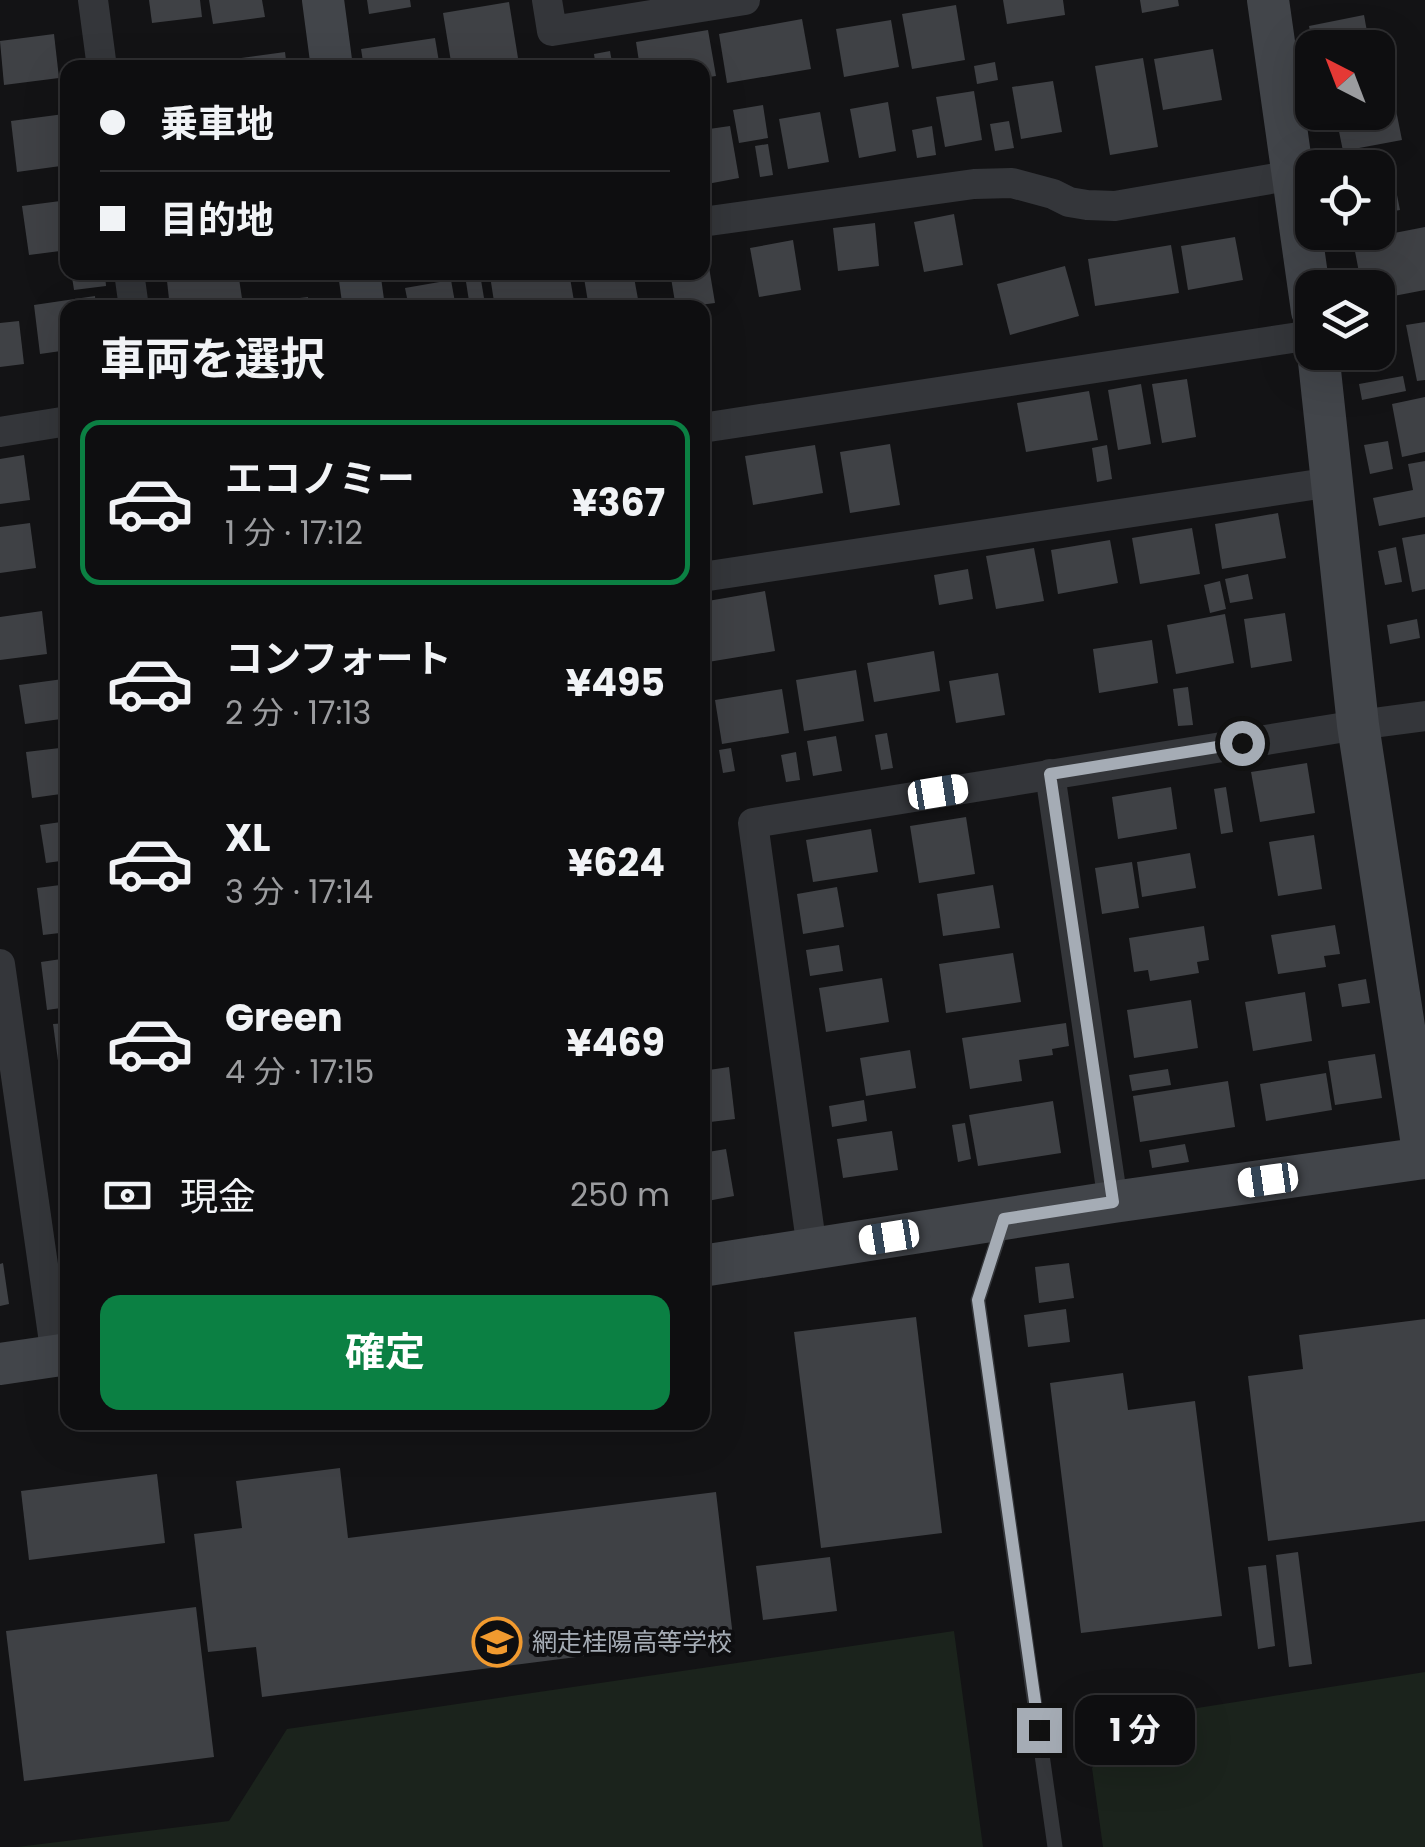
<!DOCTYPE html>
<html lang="ja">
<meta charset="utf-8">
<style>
:root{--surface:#0e0e10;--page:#1c1c1e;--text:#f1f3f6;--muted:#9b9c9f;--line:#2e2e30;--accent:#0b8043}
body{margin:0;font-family:Poppins,"Noto Sans JP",sans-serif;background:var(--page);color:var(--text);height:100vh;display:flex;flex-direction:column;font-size:38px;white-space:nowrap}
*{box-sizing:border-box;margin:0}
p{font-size:32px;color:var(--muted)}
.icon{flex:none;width:55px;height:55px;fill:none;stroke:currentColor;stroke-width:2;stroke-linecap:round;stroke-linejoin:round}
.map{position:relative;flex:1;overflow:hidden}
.panel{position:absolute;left:60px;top:300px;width:650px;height:1130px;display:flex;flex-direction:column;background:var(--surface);border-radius:20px;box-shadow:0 10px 40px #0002,0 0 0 2px var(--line)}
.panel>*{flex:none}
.banner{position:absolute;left:60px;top:60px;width:650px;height:220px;border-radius:20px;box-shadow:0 10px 40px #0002,0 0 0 2px var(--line);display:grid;align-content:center;height:220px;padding:0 40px;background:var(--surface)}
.needle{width:65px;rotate:318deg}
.tools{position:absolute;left:1295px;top:30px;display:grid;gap:20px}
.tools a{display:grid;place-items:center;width:100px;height:100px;border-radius:20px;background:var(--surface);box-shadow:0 10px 40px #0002,0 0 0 2px var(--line);font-size:50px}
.end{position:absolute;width:45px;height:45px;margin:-22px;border:12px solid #a5acb5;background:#111;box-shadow:0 0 0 5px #111}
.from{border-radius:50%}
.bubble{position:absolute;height:70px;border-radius:20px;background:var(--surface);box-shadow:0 10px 40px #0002,0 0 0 2px var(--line);font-size:32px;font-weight:700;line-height:70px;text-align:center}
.car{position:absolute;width:30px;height:60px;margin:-30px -15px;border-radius:12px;box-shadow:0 0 8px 2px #0007;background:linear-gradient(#fff 24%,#345 0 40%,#fff 0 76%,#345 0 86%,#fff 0)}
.banner b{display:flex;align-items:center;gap:35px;height:95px;font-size:38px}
.banner b+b{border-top:2px solid var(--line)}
.banner i{width:25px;height:25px;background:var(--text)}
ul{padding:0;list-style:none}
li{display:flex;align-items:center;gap:30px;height:165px;margin:0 20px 15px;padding:0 20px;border:5px solid transparent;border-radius:20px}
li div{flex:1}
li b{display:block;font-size:38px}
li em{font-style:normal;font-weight:700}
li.active{border-color:var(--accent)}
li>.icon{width:90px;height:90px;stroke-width:1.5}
h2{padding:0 40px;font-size:45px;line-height:120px}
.pay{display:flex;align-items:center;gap:25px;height:110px;padding:0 40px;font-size:38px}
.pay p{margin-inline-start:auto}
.button{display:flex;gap:20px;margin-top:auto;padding:20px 40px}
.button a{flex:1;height:115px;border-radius:20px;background:var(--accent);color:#fff;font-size:40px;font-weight:700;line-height:115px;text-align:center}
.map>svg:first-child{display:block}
</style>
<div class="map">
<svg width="1425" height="1847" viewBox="0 0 1425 1847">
<rect width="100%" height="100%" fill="#131315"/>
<g fill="#1b231c">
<path d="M954 1631 983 1847H17L229 1821 287 1729Z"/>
<path d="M1425 1672V1847H1103L1092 1768 1140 1717Z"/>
</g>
<g fill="#3f4145">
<path d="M149 0H200L202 17 152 23Z"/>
<path d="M209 0H262L265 17 213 24Z"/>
<path d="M367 0H410L411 7 369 14Z"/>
<path d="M1003 0H1063L1065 15 1007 24Z"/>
<path d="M1140 0H1178L1179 6 1142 13Z"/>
<path d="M509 2 518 58 452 68 443 13Z"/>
<path d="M956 5 965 60 912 69 902 14Z"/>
<path d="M1364 15 1370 48H1313L1309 26Z"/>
<path d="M802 19 811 69 727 83 719 34Z"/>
<path d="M891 20 899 67 844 77 836 29Z"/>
<path d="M708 30 716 76 702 78V68H640L636 42Z"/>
<path d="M54 34 59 78 4 85 0 41Z"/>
<path d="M435 38 440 68H364L361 49Z"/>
<path d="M1213 49 1222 100 1163 110 1154 59Z"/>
<path d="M610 51 613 68H596L594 54Z"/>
<path d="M285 52 287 68H220L219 61Z"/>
<path d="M1143 58 1158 147 1110 155 1095 66Z"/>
<path d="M995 62 998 80 977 84 974 66Z"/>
<path d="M1053 81 1062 132 1021 139 1012 87Z"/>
<path d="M1392 90 1402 140 1343 151 1335 112H1378V93Z"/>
<path d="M974 91 982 140 945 147 936 97Z"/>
<path d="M888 102 896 151 859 158 850 109Z"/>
<path d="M763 105 768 138 739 143 733 110Z"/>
<path d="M820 112 829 162 788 169 779 119Z"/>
<path d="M64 114 68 165 17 172 11 121Z"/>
<path d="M1009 121 1014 148 995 151 990 124Z"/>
<path d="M730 126 739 178 702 185V130Z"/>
<path d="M932 126 936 155 917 158 912 130Z"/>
<path d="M768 144 773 175 760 177 755 146Z"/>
<path d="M1389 155 1400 210 1378 214V168H1334V166Z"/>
<path d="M68 200V250L29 255 22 206Z"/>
<path d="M954 214 963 265 924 272 914 222Z"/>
<path d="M875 223 879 266 838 271 833 228Z"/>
<path d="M1425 227V290L1378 299V288H1362L1353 241Z"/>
<path d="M1235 237 1243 280 1188 290 1181 246Z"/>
<path d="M793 240 801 290 759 297 750 248Z"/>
<path d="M702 243H705L715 303 676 308 670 272H702Z"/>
<path d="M1171 245 1179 293 1095 306 1088 259Z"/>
<path d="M1065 266 1079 316 1010 335 997 284Z"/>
<path d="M166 272H238L243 305 170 308Z"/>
<path d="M511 272H569L574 301 538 308H495L490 276Z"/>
<path d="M583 272H633L638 299 589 308Z"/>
<path d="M105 273 106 286 74 290 72 277Z"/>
<path d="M451 280 456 308H409L405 288Z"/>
<path d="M481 280 484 298 469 301 466 282Z"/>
<path d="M95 296 96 308H68V350L40 354 34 305Z"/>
<path d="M308 297 309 308H275L274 301Z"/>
<path d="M19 321 24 364 0 367V323Z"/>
<path d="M1425 322V380L1417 381 1406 325Z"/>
<path d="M1403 376 1406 391 1362 400 1359 384Z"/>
<path d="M1187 379 1196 437 1162 443 1152 384Z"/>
<path d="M1141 384 1151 444 1118 450 1108 390Z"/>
<path d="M1089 391 1098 440 1026 452 1017 403Z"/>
<path d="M1425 397V452L1402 457 1392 404Z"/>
<path d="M1388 441 1393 469 1370 474 1364 445Z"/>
<path d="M890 444 900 505 850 513 840 452Z"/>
<path d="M815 445 823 493 753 505 745 456Z"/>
<path d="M1107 445 1112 479 1097 482 1092 448Z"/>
<path d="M24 455 30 500 0 504V459Z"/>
<path d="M1425 461V517L1379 526 1373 498 1413 490 1408 464Z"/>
<path d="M1278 513 1286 558 1222 569 1215 524Z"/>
<path d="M30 523 36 568 0 573V527Z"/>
<path d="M1192 528 1200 574 1140 584 1132 538Z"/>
<path d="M1425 534V589L1412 592 1402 538Z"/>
<path d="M1110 540 1118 583 1058 594 1051 550Z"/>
<path d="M1396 547 1402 582 1385 585 1378 551Z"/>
<path d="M1034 548 1044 601 996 609 986 556Z"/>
<path d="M968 569 973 599 939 605 934 575Z"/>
<path d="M1248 574 1253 599 1230 603 1225 579Z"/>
<path d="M1220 581 1226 609 1210 613 1204 585Z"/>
<path d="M765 591 775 651 702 663V602Z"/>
<path d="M42 611 47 654 0 660V617Z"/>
<path d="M1285 613 1292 661 1251 668 1244 619Z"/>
<path d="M1225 614 1234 663 1176 674 1167 625Z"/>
<path d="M1417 619 1420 638 1390 644 1387 625Z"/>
<path d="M1152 640 1158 683 1099 693 1093 649Z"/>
<path d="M934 651 940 691 874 702 867 663Z"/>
<path d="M856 670 864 721 804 731 796 680Z"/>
<path d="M998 673 1005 715 956 723 949 681Z"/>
<path d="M63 679 68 718 25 724 19 685Z"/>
<path d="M1188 687 1193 725 1178 726 1173 689Z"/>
<path d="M782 689 789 733 722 744 715 700Z"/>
<path d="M887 733 893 768 881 770 875 735Z"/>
<path d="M836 736 842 771 813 776 807 741Z"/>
<path d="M68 747V793L32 798 26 752Z"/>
<path d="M731 748 735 771 723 773 719 750Z"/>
<path d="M796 752 800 780 786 782 781 755Z"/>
<path d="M1307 763 1315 813 1260 822 1251 772Z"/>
<path d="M1171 787 1177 829 1118 839 1112 797Z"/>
<path d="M1226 787 1233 832 1221 834 1214 789Z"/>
<path d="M966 817 975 874 919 883 910 826Z"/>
<path d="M68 821V860L46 863 40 825Z"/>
<path d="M871 829 878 872 813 882 806 840Z"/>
<path d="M1314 835 1322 889 1278 896 1269 842Z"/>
<path d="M1190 853 1196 888 1142 897 1137 862Z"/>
<path d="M1132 862 1139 908 1102 914 1095 868Z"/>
<path d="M68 884V932L43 935 37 888Z"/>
<path d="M993 885 1000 928 943 936 937 894Z"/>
<path d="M837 887 844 927 803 934 797 894Z"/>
<path d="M1335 925 1340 954 1324 956 1326 967 1278 974 1271 935Z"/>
<path d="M1204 926 1209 960 1197 962 1199 973 1150 981 1148 970 1134 972 1129 938Z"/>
<path d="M839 945 843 971 810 976 806 950Z"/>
<path d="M1013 953 1021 1002 946 1013 939 964Z"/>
<path d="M68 958V1007L47 1010 41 962Z"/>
<path d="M882 978 889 1022 826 1032 819 988Z"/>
<path d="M1366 979 1370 1003 1342 1007 1338 984Z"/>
<path d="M1305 992 1312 1041 1253 1051 1245 1002Z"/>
<path d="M1191 1000 1198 1048 1134 1058 1127 1010Z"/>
<path d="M68 1023V1067L59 1068 53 1024Z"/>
<path d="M1066 1023 1069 1046 1052 1049 1053 1055 1019 1060 1022 1081 970 1089 962 1038Z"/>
<path d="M910 1050 916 1088 866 1096 860 1058Z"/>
<path d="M1375 1054 1382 1098 1335 1105 1328 1061Z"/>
<path d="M729 1067 735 1119 702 1123V1071Z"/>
<path d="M1168 1069 1171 1085 1132 1091 1129 1075Z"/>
<path d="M1326 1073 1332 1110 1266 1121 1260 1084Z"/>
<path d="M1228 1081 1235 1127 1140 1142 1133 1096Z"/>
<path d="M864 1100 867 1121 832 1127 829 1106Z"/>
<path d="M1053 1101 1061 1153 978 1166 969 1115Z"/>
<path d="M965 1123 971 1159 958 1162 952 1125Z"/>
<path d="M892 1131 898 1170 843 1178 837 1139Z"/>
<path d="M1185 1144 1189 1162 1152 1168 1149 1150Z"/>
<path d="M726 1149 734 1196 702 1202V1153Z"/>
<path d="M3 1263 9 1304 0 1306V1264Z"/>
<path d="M1069 1263 1074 1298 1039 1303 1035 1267Z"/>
<path d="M1066 1309 1070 1342 1028 1347 1024 1315Z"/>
<path d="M916 1317 942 1533 821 1548 794 1332Z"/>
<path d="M1425 1319V1521L1268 1541 1248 1376 1303 1369 1299 1335Z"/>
<path d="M1123 1373 1128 1410 1195 1401 1222 1616 1081 1633 1050 1383Z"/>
<path d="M340 1468 348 1538 716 1492 733 1637 262 1697 256 1647 208 1652 194 1534 242 1528 236 1481Z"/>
<path d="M157 1474 165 1543 29 1560 21 1491Z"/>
<path d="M1298 1552 1312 1664 1289 1667 1276 1555Z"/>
<path d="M830 1557 837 1611 763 1620 756 1566Z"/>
<path d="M1266 1565 1275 1646 1258 1649 1248 1567Z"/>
<path d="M196 1607 214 1757 24 1781 6 1631Z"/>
</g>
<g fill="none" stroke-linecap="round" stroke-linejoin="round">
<path stroke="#34363a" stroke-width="15" d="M1003 1223 978 1300 1055 1847"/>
<g stroke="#34363a" stroke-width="30">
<path d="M93 0 102 68"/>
<path d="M547 0 552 31 745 0"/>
<path d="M702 222 974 184 1012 183 1053 194 1069 202 1087 205 1115 206 1293 175"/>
<path d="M129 272 134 308"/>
<path d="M702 428 1312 335"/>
<path d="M0 432 68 421"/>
<path d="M702 577 1332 482"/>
<path d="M1050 774 1113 1202"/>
<path d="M0 964 56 1356"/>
<path d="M812 1249 753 823 1358 725 1425 716"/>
</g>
<g stroke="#42454a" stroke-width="42">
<path d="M323 0 332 68"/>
<path d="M1268 0 1312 311"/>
<path d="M359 272 364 308"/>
<path d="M702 1266 1113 1202 1424 1158 1358 725 1318 352"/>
<path d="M0 1364 68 1354"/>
</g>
</g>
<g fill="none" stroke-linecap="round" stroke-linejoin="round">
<path stroke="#a5acb5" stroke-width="12" d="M1039 1730 978 1300 1004 1219 1113 1202 1050 774 1242 743"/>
</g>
<defs>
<g id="school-ring" transform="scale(2.5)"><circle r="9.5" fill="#0e0e10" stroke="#f19a2f" stroke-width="1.5"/><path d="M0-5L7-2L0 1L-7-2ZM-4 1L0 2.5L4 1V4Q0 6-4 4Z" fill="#f19a2f"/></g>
</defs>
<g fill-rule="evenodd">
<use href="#school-ring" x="497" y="1642"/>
</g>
<g text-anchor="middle" stroke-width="8" stroke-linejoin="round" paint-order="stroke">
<g font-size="25" fill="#a5acb5" stroke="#0e0e10" text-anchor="start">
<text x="532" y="1651">網走桂陽高等学校</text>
</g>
</g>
</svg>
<div class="tools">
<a><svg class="needle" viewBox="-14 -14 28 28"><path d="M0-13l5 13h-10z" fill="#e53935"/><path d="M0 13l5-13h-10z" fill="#9b9c9f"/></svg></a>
<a><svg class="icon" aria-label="locate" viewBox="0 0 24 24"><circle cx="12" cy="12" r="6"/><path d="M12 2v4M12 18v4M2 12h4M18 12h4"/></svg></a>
<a><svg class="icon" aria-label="layers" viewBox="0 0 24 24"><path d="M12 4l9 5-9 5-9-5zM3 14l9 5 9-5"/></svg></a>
</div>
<i class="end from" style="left:1242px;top:743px"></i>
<i class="end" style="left:1039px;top:1730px"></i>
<div class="bubble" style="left:1075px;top:1695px;width:120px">1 分</div>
<i class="car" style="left:938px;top:792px;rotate:81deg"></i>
<i class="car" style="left:1268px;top:1180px;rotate:262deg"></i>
<i class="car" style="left:889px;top:1237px;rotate:261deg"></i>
<div class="banner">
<b><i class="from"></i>乗車地</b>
<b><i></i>目的地</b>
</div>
<section class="panel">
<h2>車両を選択</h2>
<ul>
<li class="active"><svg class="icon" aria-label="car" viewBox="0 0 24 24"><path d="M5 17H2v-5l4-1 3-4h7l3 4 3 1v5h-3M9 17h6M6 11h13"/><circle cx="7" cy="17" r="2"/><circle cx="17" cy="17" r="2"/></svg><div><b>エコノミー</b><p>1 分 · 17:12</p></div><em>¥367</em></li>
<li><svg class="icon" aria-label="car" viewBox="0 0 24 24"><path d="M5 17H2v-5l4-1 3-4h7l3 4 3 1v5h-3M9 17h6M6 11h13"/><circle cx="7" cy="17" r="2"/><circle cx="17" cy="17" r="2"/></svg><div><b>コンフォート</b><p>2 分 · 17:13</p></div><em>¥495</em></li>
<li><svg class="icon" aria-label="car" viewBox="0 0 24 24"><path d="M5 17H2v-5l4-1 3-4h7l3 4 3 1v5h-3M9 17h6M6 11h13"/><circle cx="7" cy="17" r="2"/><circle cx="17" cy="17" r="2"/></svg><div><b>XL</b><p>3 分 · 17:14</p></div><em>¥624</em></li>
<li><svg class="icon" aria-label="car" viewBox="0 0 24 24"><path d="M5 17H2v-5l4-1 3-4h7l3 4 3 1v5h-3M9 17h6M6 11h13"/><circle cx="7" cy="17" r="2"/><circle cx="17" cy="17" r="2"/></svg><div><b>Green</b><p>4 分 · 17:15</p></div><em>¥469</em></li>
</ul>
<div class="pay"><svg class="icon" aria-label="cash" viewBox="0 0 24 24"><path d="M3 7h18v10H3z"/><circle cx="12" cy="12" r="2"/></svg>現金<p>250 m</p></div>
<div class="button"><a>確定</a></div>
</section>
</div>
